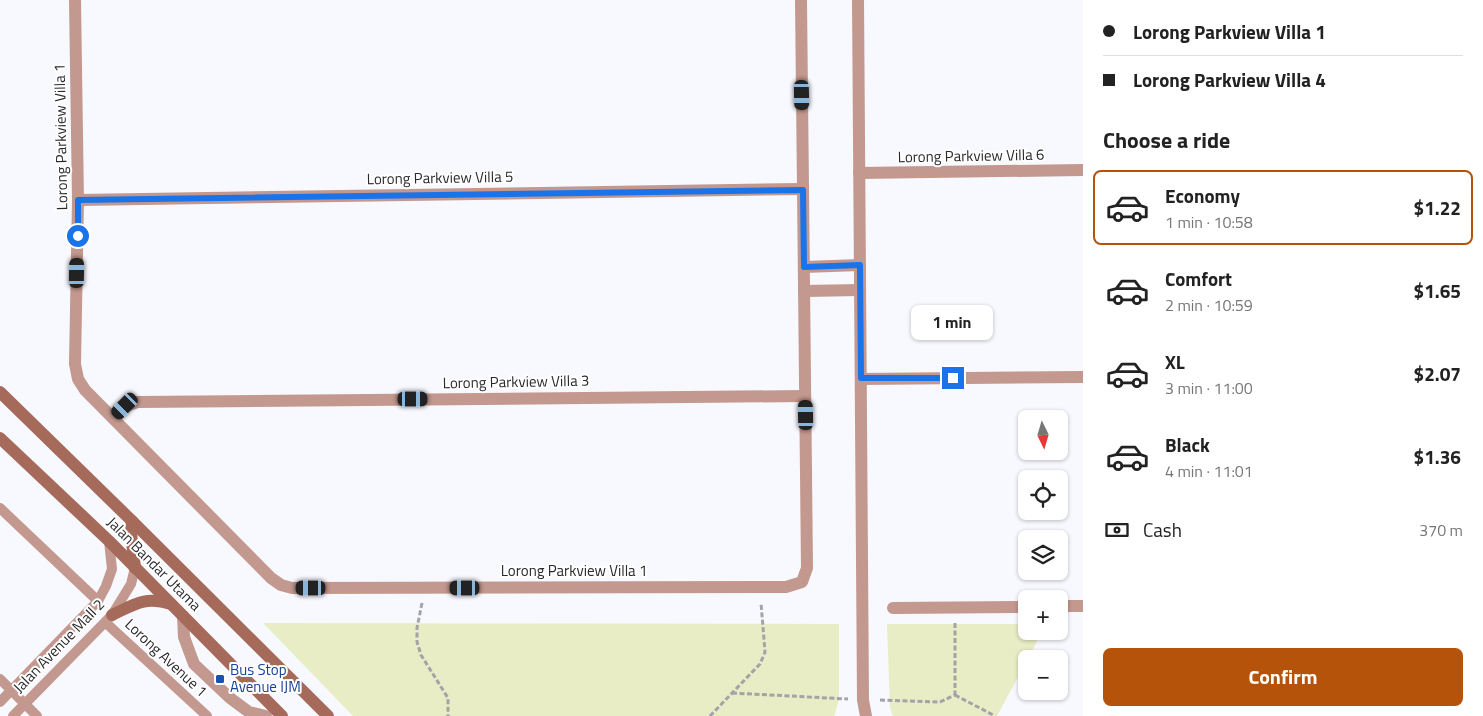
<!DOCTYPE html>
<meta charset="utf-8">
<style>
:root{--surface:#fff;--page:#f6f6f6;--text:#222;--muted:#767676;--line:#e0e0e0;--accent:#b45309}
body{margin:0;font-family:"Titillium Web",sans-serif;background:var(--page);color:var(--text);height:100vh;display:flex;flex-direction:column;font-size:19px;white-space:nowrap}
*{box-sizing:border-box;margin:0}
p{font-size:16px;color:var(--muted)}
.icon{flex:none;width:28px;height:28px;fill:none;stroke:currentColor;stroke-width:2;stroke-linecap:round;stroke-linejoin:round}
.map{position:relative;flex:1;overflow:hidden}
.sheet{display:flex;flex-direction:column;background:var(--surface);width:400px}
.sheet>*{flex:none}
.banner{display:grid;align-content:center;height:110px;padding:0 20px;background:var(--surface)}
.needle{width:32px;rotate:175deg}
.controls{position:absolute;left:1018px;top:410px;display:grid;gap:10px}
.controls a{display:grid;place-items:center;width:50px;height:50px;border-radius:8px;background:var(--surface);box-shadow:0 1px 4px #0004;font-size:25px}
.end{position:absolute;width:22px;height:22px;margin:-11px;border:6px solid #1a73e8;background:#fff;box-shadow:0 0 0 2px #fff}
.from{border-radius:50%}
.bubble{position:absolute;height:35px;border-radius:8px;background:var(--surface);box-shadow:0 1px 4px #0004;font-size:16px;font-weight:700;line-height:35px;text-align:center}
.car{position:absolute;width:15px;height:30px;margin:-15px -8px;border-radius:6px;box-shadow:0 0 4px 1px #0007;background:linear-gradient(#222 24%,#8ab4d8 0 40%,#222 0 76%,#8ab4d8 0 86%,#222 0)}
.banner b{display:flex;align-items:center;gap:18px;height:48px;font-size:19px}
.banner b+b{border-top:1px solid var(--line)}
.banner i{width:12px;height:12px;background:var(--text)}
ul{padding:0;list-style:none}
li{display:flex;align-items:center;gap:15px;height:75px;margin:0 10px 8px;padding:0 10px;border:2px solid transparent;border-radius:8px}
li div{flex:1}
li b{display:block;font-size:19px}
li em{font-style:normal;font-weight:700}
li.active{border-color:var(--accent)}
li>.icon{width:45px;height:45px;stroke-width:1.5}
h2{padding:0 20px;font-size:22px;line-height:60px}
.pay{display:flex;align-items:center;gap:12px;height:55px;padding:0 20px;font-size:19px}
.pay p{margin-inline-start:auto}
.primary-button{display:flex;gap:10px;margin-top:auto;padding:10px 20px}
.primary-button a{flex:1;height:58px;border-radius:8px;background:var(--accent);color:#fff;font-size:20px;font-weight:700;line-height:58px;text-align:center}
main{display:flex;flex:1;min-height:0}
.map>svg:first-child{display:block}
</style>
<main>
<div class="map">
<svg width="1083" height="716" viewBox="0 0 1083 716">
<rect width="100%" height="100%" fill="#f8f8ff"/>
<g fill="#e9edc5">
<path d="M263 623 839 624V700L834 716H353Z"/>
<path d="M887 624H1026V631H1042L1028 659H1026V662L997 716H893L890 708Z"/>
</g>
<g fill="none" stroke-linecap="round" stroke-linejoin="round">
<g stroke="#a3a3a8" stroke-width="3" stroke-dasharray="5 2.5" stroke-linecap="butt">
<path d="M422 603 417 628V642L421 655 448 698V716"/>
<path d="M955 623V695"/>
<path d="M732 693 848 699"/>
<path d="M955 695 995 716"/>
<path d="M880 700 940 702 955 695"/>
<path d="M710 716 760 664 765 652 761 603"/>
</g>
<g stroke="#c3988e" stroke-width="10">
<path d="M0 508 98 601"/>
<path d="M106 623 207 716"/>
<path d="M0 679 37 716"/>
<path d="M0 702 98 601 106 586 112 569 109 541"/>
<path d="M13 716 112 615 131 584 135 568"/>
</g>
<g stroke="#c3988e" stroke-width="12">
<path d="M75 0 78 200 75 364 78 379 85 390 271 578 281 585 292 588 786 587 802 582 807 568 801 0"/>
<path d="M858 0 863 700 866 716"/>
<path d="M859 173 1083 170"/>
<path d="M78 200 803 189"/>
<path d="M804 267 860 265"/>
<path d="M804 291 860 290"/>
<path d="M861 379 1083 377"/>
<path d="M113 418 125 406 138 402 805 396"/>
<path d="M1059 606H1083"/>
<path d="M893 608 1026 607"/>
<path d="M183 616 184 637 194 664 230 698 249 712 266 716"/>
</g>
<g stroke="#a66a5b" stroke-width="12">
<path d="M0 392 132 521 328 716"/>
<path d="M0 438 109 541 282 716"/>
<path d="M132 521 131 533 135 568"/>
<path d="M112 615C135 604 145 596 171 604"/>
</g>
</g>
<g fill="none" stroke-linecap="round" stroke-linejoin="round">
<path stroke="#1a73e8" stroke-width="6" d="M78 236V200L803 190 804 267 860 265 861 378H953"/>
</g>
<rect fill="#1a4fb4" stroke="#fff" stroke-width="2" x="215" y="674" width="10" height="10" rx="2.5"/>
<g text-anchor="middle" stroke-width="4" stroke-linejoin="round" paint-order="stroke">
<g font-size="15" fill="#2a2a2d" stroke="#fff">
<text transform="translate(61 137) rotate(-91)" y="5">Lorong Parkview Villa 1</text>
<text transform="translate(971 156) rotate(-1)" y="5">Lorong Parkview Villa 6</text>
<text transform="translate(440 178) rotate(-1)" y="5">Lorong Parkview Villa 5</text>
<text transform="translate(516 382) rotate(-1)" y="5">Lorong Parkview Villa 3</text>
<text transform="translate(154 564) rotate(45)" y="5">Jalan Bandar Utama</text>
<text x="574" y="576">Lorong Parkview Villa 1</text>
<text transform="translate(59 646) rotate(-46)" y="5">Jalan Avenue Mall 2</text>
<text transform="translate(166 658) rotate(43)" y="5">Lorong Avenue 1</text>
</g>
<g font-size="15" fill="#164399" stroke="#fff" text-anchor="start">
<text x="230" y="675">Bus Stop<tspan x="230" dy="17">Avenue IJM</tspan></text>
</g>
</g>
</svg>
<div class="controls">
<a><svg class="needle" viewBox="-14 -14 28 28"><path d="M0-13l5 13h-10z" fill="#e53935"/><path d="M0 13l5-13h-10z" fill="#767676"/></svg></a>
<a><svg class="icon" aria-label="locate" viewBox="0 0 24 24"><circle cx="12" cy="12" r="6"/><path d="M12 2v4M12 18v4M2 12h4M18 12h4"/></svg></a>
<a><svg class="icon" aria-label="layers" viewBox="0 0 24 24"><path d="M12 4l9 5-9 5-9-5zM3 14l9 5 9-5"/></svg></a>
<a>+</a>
<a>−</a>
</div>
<i class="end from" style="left:78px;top:236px"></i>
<i class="end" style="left:953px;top:378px"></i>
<div class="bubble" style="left:911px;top:305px;width:82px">1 min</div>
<i class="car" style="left:802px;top:95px;rotate:179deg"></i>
<i class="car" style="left:77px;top:273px;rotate:1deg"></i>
<i class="car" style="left:413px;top:399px;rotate:90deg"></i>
<i class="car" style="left:125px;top:406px;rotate:225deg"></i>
<i class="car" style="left:806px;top:415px;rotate:359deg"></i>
<i class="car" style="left:311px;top:588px;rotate:270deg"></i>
<i class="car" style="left:465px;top:588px;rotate:270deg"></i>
</div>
<section class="sheet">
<div class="banner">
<b><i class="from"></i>Lorong Parkview Villa 1</b>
<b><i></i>Lorong Parkview Villa 4</b>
</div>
<h2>Choose a ride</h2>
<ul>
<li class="active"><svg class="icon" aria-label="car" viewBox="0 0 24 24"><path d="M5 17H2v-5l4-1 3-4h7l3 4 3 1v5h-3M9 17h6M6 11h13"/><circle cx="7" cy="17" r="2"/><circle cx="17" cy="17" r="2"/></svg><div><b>Economy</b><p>1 min · 10:58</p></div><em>$1.22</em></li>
<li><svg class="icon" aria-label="car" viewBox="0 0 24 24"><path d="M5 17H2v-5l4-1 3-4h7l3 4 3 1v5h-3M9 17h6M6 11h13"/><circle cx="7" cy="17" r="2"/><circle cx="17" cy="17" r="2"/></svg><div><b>Comfort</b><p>2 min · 10:59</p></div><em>$1.65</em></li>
<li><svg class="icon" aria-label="car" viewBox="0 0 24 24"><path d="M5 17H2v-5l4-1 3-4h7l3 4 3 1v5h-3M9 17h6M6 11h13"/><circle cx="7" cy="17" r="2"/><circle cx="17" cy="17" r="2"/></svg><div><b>XL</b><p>3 min · 11:00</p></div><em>$2.07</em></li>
<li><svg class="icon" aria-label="car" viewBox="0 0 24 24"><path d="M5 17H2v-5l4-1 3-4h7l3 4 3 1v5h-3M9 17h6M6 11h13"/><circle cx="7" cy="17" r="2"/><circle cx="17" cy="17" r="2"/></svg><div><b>Black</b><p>4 min · 11:01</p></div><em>$1.36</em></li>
</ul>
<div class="pay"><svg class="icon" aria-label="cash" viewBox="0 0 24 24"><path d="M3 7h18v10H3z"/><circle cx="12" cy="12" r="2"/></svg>Cash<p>370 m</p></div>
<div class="primary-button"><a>Confirm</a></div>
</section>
</main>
